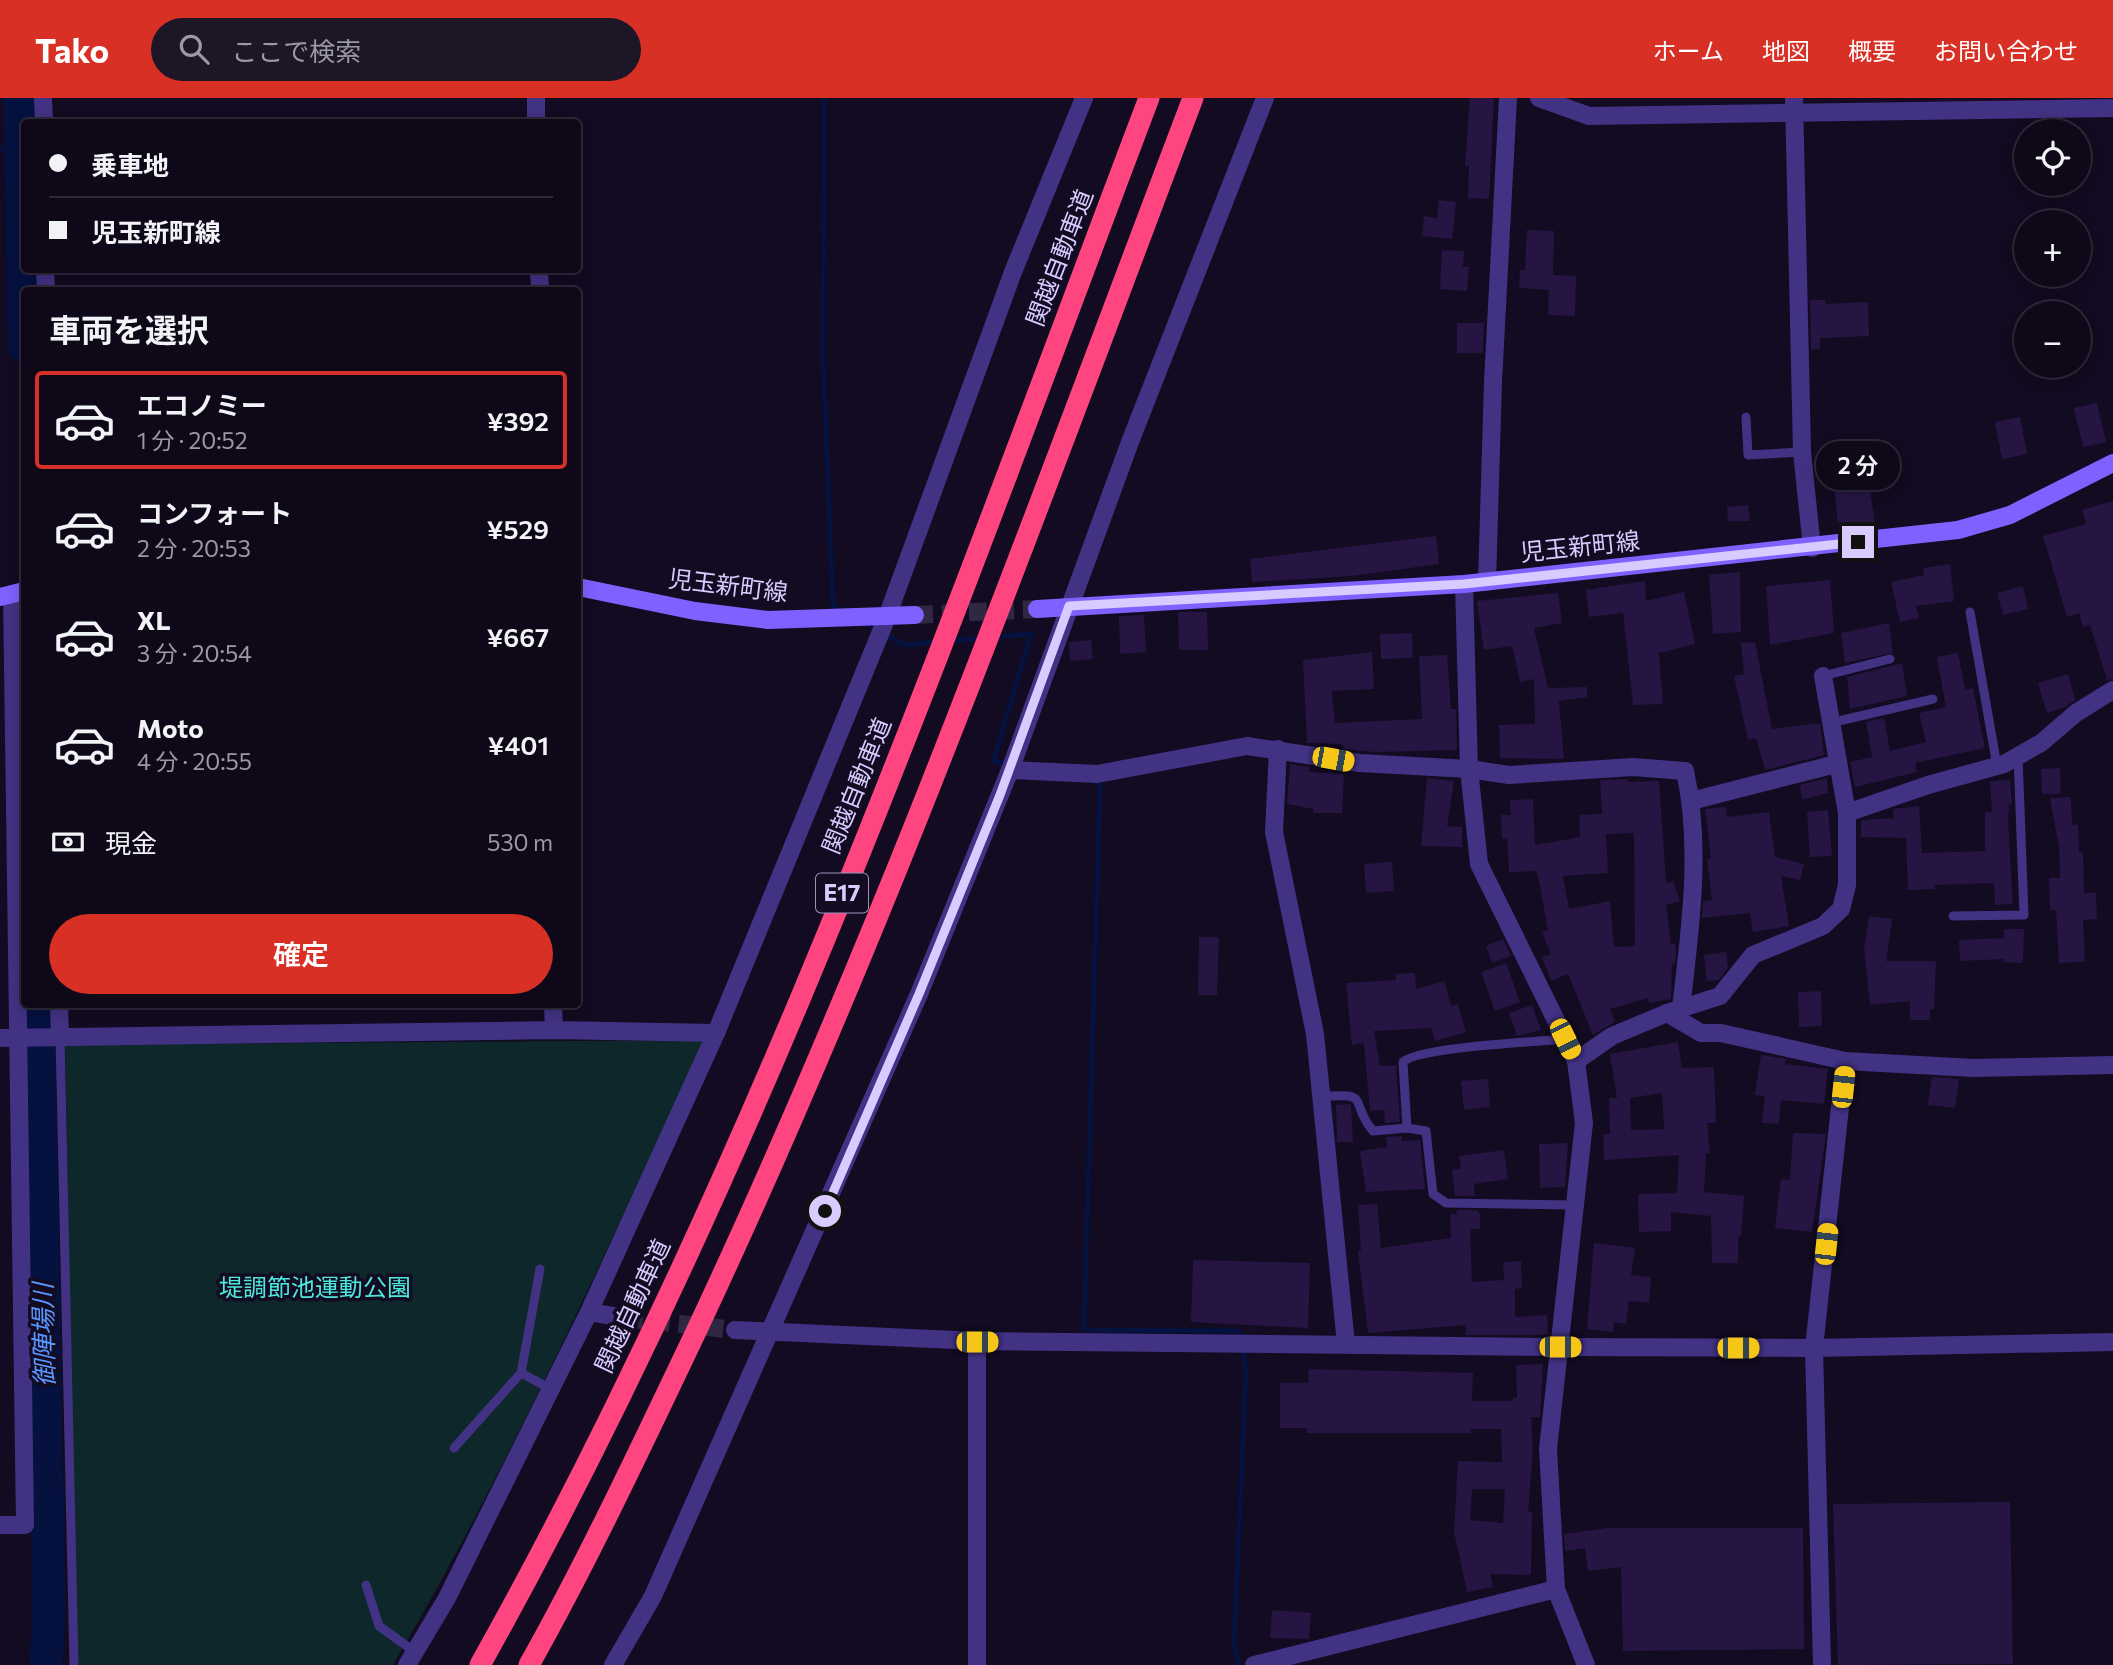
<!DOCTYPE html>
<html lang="ja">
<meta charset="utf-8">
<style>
:root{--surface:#0e0819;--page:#1c1626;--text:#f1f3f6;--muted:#9b9aa2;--line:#2e2938;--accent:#d93025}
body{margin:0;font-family:Commissioner,"Noto Sans JP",sans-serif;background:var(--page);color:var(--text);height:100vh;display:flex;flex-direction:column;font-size:26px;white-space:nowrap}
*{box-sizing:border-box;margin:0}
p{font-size:23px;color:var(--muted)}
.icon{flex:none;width:38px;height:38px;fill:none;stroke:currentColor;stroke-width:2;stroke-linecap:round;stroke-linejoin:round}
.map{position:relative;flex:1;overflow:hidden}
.drawer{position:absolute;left:21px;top:189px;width:560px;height:721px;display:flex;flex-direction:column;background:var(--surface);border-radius:7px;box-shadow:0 4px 18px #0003,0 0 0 2px var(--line)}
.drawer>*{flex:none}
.guide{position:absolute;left:21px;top:21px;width:560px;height:154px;border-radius:7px;box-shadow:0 4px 18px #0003,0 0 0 2px var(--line);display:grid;align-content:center;height:154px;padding:0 28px;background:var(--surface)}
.tools{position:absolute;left:2014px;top:21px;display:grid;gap:14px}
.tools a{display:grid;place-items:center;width:77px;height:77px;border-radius:50%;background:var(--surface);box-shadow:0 4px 18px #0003,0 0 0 2px var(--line);font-size:35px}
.end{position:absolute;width:32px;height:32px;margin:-16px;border:9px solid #d9caff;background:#111;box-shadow:0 0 0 4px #111}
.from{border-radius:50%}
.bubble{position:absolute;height:49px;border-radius:24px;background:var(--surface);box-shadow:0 4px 18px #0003,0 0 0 2px var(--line);font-size:23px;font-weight:600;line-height:49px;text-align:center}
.car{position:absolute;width:21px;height:42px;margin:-21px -10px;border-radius:9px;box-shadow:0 0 5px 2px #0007;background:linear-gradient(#f5c518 24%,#345 0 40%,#f5c518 0 76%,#345 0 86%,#f5c518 0)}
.guide b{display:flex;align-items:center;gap:24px;height:66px;font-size:26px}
.guide b+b{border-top:2px solid var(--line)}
.guide i{width:18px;height:18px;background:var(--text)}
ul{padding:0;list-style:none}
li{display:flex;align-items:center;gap:21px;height:98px;margin:0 14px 10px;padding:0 14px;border:4px solid transparent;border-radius:7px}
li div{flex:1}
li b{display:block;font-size:26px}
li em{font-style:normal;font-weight:600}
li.current{border-color:var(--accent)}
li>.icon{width:63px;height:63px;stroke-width:1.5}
h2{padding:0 28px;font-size:32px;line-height:84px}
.pay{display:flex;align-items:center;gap:18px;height:77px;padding:0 28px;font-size:26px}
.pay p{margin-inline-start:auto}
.action{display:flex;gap:14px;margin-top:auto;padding:14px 28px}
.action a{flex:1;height:80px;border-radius:42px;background:var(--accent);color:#fff;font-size:28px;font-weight:600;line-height:80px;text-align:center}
header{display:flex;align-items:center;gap:42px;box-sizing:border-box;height:98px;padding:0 35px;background:var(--accent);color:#fff}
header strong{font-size:33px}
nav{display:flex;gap:38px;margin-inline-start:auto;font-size:24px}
.search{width:490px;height:63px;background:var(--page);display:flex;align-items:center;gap:18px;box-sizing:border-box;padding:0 24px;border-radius:38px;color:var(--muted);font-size:26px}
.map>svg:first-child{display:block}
</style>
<header>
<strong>Tako</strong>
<div class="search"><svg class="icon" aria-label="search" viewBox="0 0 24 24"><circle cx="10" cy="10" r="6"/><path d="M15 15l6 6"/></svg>ここで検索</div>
<nav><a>ホーム</a><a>地図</a><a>概要</a><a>お問い合わせ</a></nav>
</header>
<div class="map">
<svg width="2113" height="1567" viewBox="0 0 2113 1567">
<rect width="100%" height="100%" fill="#120b21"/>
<path fill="#0d272b" d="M705 942C606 1152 511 1367 393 1567H77L65 947Z"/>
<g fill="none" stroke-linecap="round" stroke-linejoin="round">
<g stroke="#05113f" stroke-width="5">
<path d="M824 0 823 259 833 508 842 513"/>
<path d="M0 51H21"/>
<path d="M863 524 905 547 938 544"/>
<path d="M993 539 1031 536 993 664 1011 665"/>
<path d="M948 543 984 540"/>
<path d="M1094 683 1100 686 1084 1232 1239 1233 1246 1272 1234 1547 1239 1567"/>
</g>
<g stroke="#05113f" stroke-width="33">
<path d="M20 0 24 248"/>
<path d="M38 906 49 1508 46 1567"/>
</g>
</g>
<g fill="#261543" fill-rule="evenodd">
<path d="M1470 0H1494L1489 101 1468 100 1469 68H1465Z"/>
<path d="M1439 102 1456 104 1452 141 1422 138 1424 118 1437 120Z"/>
<path d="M1527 132 1554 133 1553 177 1576 178 1575 218 1548 217 1549 192 1519 190 1520 172H1525Z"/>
<path d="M1442 152 1464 153 1463 169H1469L1467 193 1440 191Z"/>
<path d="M1810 202H1825V206L1868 204 1869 238 1820 240V251L1811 252Z"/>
<path d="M1457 225H1484L1483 255H1457Z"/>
<path d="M2097 305 2106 344 2083 349 2074 310Z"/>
<path d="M2020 319 2027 356 2002 361 1995 324Z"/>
<path d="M1864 349 1875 427 1838 430 1835 394 1847 393 1842 351Z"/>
<path d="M2113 403V581L2107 582 2090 527 2083 529 2079 515 2067 519 2043 438 2086 426 2082 412Z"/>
<path d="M1748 407 1750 423H1728L1727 409Z"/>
<path d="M1436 438 1439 466 1352 478 1252 484 1250 461Z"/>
<path d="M1950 466 1954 503 1916 508 1919 520 1900 524 1891 484 1924 477 1923 470Z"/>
<path d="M1740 474 1741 534 1713 536 1709 477Z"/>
<path d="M1830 482 1834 535 1770 547 1766 488Z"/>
<path d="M1645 483 1646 503 1684 494 1695 546 1659 555 1663 606 1633 607 1623 515 1589 519 1586 492Z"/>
<path d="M2023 488 2028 511 2003 517 1997 495Z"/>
<path d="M1558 495 1562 525 1534 530 1548 590 1587 589V599L1559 603 1564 661 1500 660 1499 627 1535 626 1534 581 1520 584 1512 548 1484 552 1477 503Z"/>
<path d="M1178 514H1207L1208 552H1179Z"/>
<path d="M1144 517 1146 554 1120 556 1119 518Z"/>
<path d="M1889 525 1893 555 1845 565 1841 535Z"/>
<path d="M1412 535 1413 560 1381 561 1380 536Z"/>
<path d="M1091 542 1093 561 1070 563 1069 544Z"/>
<path d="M1755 544 1772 631 1820 625 1824 657 1765 672 1756 640 1748 642 1734 578 1744 576 1741 545Z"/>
<path d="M1372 554 1374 591 1332 593 1335 625 1422 621 1419 558 1447 557 1451 611H1456L1457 652 1375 654 1343 651 1342 646 1307 645 1303 562Z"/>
<path d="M1958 555 1965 592 1973 590 1985 650 1915 665 1917 674 1855 689 1850 664 1872 659 1866 624 1884 620 1890 653 1926 644 1919 615 1946 609 1937 559Z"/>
<path d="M1902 565 1907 598 1850 611 1847 579Z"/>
<path d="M2068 576 2075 602 2065 609 2047 615 2038 585Z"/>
<path d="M1290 666 1310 669 1309 674 1344 676 1342 715H1313L1314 711 1287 706Z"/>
<path d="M2060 670 2061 696H2042L2041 671Z"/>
<path d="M1427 680 1454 683 1447 728 1462 729V749L1421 748Z"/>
<path d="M1827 680 1828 695 1802 702 1800 687Z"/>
<path d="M1627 681 1628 684 1659 683 1666 785 1673 783 1680 803 1666 807 1671 846H1675L1676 854 1675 865 1672 866 1671 901 1649 905 1648 900 1610 911 1615 924 1593 937 1568 876 1551 883 1542 859 1551 856 1542 834 1548 832 1537 773 1509 774 1507 740 1502 741 1501 717H1511L1510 702 1533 701 1535 747 1580 739 1579 717 1602 716 1600 682ZM1634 735 1635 848 1614 849 1610 803 1569 811 1563 778 1608 775 1606 736Z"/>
<path d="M2010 682 2012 706 2009 707 2008 724 2013 806 1995 807 1994 785 1935 787V791L1908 792 1906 740 1861 739V722L1894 720 1893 711 1919 708 1922 755 1985 753V714H1992L1990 683Z"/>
<path d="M2071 699 2072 727 2078 726 2079 754H2083L2084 795H2096L2097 821 2083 822 2085 864 2059 865 2056 812H2050L2049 780H2060L2059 749 2050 700Z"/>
<path d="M1726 709 1727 719 1769 714 1775 759 1804 766 1800 782 1781 778 1789 828 1753 834 1750 815 1702 820 1703 803 1712 802 1707 761H1711L1705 711Z"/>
<path d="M1828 712 1832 758 1810 759 1807 714Z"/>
<path d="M1392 764 1394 793 1366 795 1364 766Z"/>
<path d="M1869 818 1892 821 1886 863H1936L1934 911H1930V922H1910V903L1870 907 1864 851Z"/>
<path d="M2004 831H2024L2023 865 2004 864V861L1960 863 1959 842 2004 840Z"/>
<path d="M1199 839H1219L1217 897H1198Z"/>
<path d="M1503 841 1511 858 1492 865 1486 848Z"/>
<path d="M1726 854 1728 870 1719 882 1707 883 1704 857Z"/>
<path d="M1506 865 1520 904 1495 913 1481 874Z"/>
<path d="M1415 875 1416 891 1444 883 1451 908 1458 906 1466 934 1435 943 1431 930 1374 933 1380 968 1396 967 1400 1024 1385 1025 1384 1012 1370 1013 1364 945 1352 947 1346 885 1396 882V876Z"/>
<path d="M1821 893 1822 928 1799 929 1798 894Z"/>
<path d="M1532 907 1541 932 1517 938 1509 915Z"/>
<path d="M1678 944 1682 970 1714 969 1716 1025H1707L1710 1055 1706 1056 1704 1094 1744 1098 1741 1138H1738V1165H1712L1711 1118 1671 1114V1133L1639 1134 1638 1096 1677 1095 1679 1057 1604 1062 1603 1036H1610L1609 1000H1617L1610 956ZM1662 995 1664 1031 1631 1032 1630 1000Z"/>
<path d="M1761 957 1786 961 1785 966 1828 971 1824 1006 1781 1002 1779 1026 1762 1025 1765 998 1755 997Z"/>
<path d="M1932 979 1959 981 1955 1010 1928 1007Z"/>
<path d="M1488 981 1490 1009 1464 1012 1461 983Z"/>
<path d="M1351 1006 1353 1044H1337L1336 1007Z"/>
<path d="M1793 1035 1826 1036 1812 1134 1775 1130 1781 1081 1790 1082Z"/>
<path d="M1402 1038V1043L1420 1042 1425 1091 1366 1094 1360 1053 1387 1049 1386 1039Z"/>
<path d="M1568 1045 1565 1089 1540 1090 1539 1046Z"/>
<path d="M1504 1052 1508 1081 1474 1086 1475 1098H1455L1452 1072 1461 1071 1459 1058Z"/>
<path d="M1377 1106 1381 1150 1451 1140 1450 1116H1457L1456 1112H1477L1480 1116V1131H1470L1472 1184 1504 1182 1503 1164 1521 1163 1522 1190 1515 1191V1219L1547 1217 1548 1237H1466V1227L1368 1235 1358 1153 1361 1152 1358 1107Z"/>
<path d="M1594 1145 1635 1150 1631 1177 1651 1179 1649 1205 1629 1203 1626 1226 1614 1224 1613 1234 1587 1231Z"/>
<path d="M1193 1162 1310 1165 1308 1230 1191 1224Z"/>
<path d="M1543 1266 1540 1319H1531L1533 1350 1528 1413 1532 1414 1531 1477 1490 1476 1493 1489 1467 1494 1454 1434 1458 1363 1502 1364 1501 1331H1471V1335H1307V1330H1280V1285H1308L1309 1271 1473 1275 1472 1303H1513V1300H1517L1516 1267ZM1472 1391H1505L1503 1425 1470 1422Z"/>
<path d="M2010 1404 2013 1566 1838 1567 1833 1406Z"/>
<path d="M1607 1430H1803L1804 1551 1623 1553 1621 1469 1588 1473 1585 1450 1565 1453 1564 1436Z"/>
<path d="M1272 1512 1311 1515 1309 1541 1270 1540Z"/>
</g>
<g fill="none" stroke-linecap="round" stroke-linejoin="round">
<path stroke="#302842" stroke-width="18" stroke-dasharray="18 9" stroke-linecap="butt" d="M625 1220 735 1232"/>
<path stroke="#302842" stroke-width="18" stroke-dasharray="18 9" stroke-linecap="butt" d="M915 517 1037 511"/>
<g stroke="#423284" stroke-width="9">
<path d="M1746 319 1748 357 1802 354"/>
<path d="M1970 514 1997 668"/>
<path d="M1823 578 1890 561"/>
<path d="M1830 625 1933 601"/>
<path d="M1953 818 2024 817 2018 658"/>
<path d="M60 939 74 1567"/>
<path d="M1565 941C1537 944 1418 949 1403 964L1407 1030 1426 1033 1433 1096 1446 1105 1573 1107"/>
<path d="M1321 999C1373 994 1348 1003 1373 1033L1407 1030"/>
<path d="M521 1275 551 1291"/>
<path d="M454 1350 521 1275 540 1171"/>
<path d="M366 1487 379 1528 415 1554"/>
</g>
<g stroke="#423284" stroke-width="18">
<path d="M43 0 44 24"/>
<path d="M536 0V24"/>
<path d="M1539 0 1589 18 2113 10"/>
<path d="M1794 0 1802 354 1812 450"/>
<path d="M45 172 46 192"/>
<path d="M539 172 540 192"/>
<path d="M1487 484 1493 284 1508 0"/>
<path d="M1278 651 1274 734 1315 936 1346 1246"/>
<path d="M1010 672 1097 676 1247 648 1360 665 1469 671 1509 677 1633 669 1685 673C1702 750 1690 833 1681 910"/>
<path d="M1691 703 1836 666"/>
<path d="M1847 715 1928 687 2004 666 2041 645 2076 615 2113 592"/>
<path d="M59 906 60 939"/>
<path d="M553 906 554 932"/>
<path d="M1667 915 1701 935H1721L1845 963 1973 970 2113 967"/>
<path d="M0 940 554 932 716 935"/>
<path d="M1576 963 1612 938 1667 915 1720 898 1753 857 1823 828 1841 811 1847 787V715L1823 578"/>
<path d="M589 1214 625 1220"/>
<path d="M735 1232 977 1243 1560 1249 1814 1250 2113 1244"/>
<path d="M0 1427H25L12 496"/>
<path d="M613 1567 653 1498 919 896 1010 672 1130 344 1265 0"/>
<path d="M977 1567V1243"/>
<path d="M1254 1567 1556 1491"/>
<path d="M1822 1567 1814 1250 1845 963"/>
</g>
<g stroke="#423284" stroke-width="18">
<path d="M1464 486 1469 671 1479 766 1576 963 1584 1025 1548 1351 1556 1491 1586 1567"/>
<path d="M407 1567 447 1500 589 1214 716 935 887 519 1013 174 1084 0"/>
</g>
<g stroke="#7f61ff" stroke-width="18">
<path d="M578 489 695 513 768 522 915 517"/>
<path d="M0 499 24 493"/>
<path d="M1037 511 1464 486 1958 432 2010 417 2113 365"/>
</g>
<g stroke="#ff4580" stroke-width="21">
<path d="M480 1567C758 1071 948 530 1149 0"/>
<path d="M529 1567C589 1460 641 1349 694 1238 884 835 1035 416 1193 0"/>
</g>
</g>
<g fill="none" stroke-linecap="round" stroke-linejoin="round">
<path stroke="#d9caff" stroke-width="9" d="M825 1113 919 896 1000 697 1069 508 1464 486 1858 444"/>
</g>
<g text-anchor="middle" stroke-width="7" stroke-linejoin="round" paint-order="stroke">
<rect fill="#120b21" stroke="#9d91bc" stroke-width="2" x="816" y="775.5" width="52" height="39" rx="5"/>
<g font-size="23" font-weight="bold" fill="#d9caff">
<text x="842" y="803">E17</text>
</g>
<g font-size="24" fill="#d9caff" stroke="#120b21">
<text transform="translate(1060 160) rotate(-69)" y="8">関越自動車道</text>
<text transform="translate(1580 449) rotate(-6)" y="8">児玉新町線</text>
<text transform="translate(728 488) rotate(7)" y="8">児玉新町線</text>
<text transform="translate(857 688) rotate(-68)" y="8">関越自動車道</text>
<text transform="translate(633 1208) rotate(-65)" y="8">関越自動車道</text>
</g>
<g font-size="24" fill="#4de8db" stroke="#120b21">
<text x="315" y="1198">堤調節池運動公園</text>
</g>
<g font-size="26" font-style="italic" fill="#5897ff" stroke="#120b21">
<text transform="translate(44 1237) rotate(-91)" y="9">御陣場川</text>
</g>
</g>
</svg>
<div class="tools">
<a><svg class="icon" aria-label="locate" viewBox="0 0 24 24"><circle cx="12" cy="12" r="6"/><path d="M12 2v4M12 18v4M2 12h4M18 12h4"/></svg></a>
<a>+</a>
<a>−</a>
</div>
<i class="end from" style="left:825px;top:1113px"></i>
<i class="end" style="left:1858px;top:444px"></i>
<div class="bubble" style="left:1816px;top:343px;width:84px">2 分</div>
<i class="car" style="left:1333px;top:661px;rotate:100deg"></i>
<i class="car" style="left:1565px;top:941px;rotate:154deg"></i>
<i class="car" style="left:1843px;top:989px;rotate:6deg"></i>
<i class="car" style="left:1826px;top:1146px;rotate:6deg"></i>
<i class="car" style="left:977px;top:1244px;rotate:90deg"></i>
<i class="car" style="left:1560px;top:1249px;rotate:90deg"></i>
<i class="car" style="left:1738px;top:1250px;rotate:90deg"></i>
<div class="guide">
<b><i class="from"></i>乗車地</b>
<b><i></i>児玉新町線</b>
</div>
<section class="drawer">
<h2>車両を選択</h2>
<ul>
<li class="current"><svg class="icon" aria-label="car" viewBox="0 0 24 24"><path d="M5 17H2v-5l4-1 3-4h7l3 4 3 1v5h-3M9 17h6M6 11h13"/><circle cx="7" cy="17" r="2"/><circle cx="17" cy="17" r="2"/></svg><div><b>エコノミー</b><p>1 分 · 20:52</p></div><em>¥392</em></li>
<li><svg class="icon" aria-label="car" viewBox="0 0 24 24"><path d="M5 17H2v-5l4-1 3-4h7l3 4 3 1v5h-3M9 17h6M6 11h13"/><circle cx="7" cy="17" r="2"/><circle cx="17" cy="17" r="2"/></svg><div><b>コンフォート</b><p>2 分 · 20:53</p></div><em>¥529</em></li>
<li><svg class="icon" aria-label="car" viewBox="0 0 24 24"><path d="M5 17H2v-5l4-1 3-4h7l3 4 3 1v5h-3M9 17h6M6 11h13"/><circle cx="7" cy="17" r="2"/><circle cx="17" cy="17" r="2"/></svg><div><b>XL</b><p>3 分 · 20:54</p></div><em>¥667</em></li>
<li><svg class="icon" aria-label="car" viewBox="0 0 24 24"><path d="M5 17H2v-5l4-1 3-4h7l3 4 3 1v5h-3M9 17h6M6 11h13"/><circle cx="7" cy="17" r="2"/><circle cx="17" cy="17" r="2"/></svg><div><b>Moto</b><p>4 分 · 20:55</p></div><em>¥401</em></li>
</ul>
<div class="pay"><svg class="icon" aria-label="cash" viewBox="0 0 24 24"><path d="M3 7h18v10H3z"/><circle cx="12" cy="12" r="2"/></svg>現金<p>530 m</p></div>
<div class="action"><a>確定</a></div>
</section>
</div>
